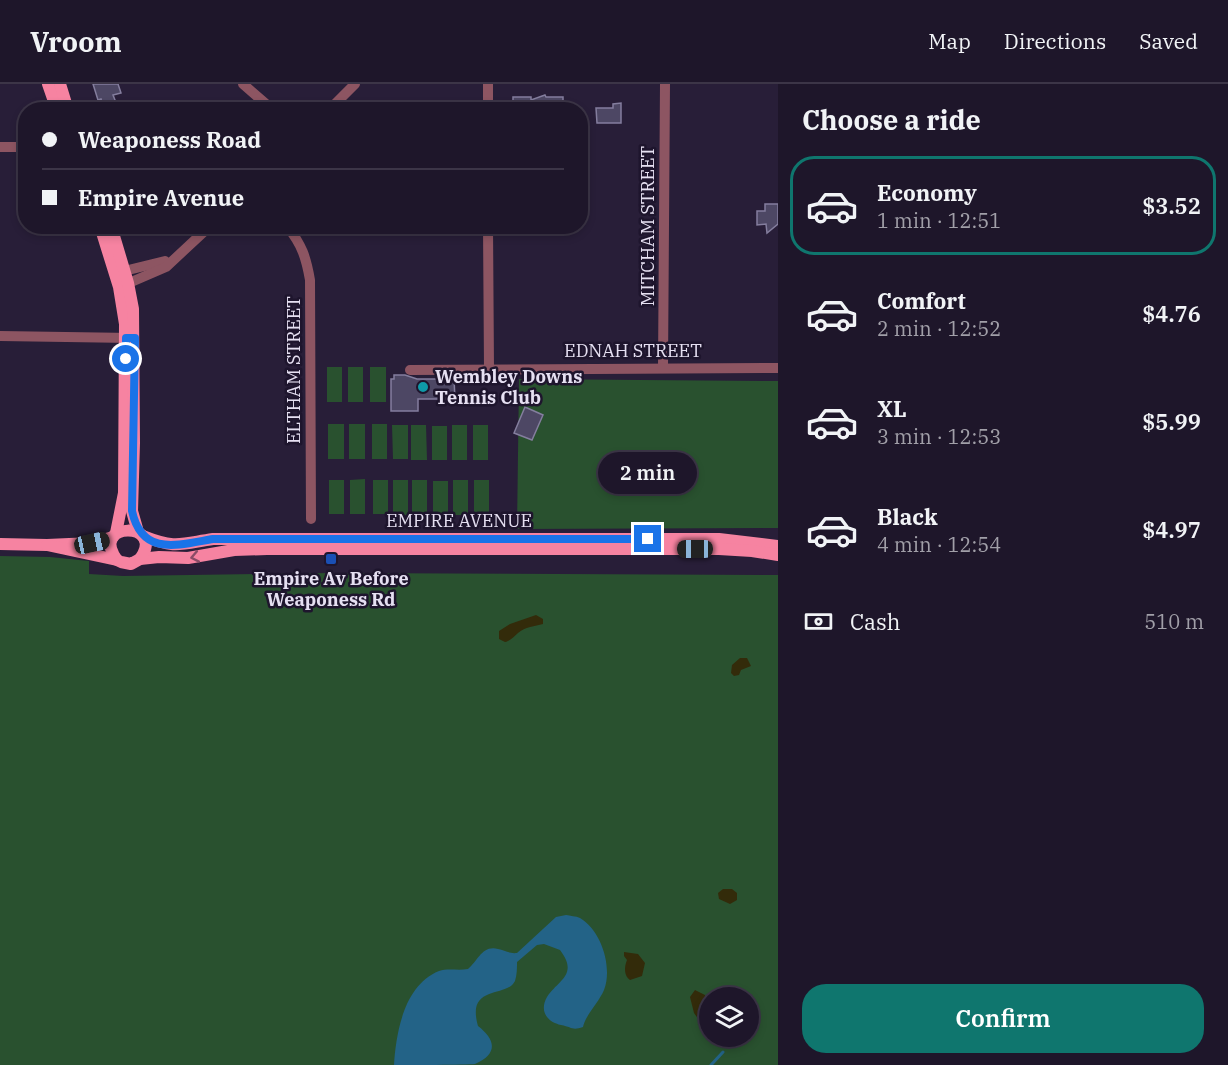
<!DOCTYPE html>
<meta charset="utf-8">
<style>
:root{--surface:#1e162a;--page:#261f32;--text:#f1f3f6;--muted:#a19fa8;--line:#3c3547;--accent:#0f766e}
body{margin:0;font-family:"IBM Plex Serif",serif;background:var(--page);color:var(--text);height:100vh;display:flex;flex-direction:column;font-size:22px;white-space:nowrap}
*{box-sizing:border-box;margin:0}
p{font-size:20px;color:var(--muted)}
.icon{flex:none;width:33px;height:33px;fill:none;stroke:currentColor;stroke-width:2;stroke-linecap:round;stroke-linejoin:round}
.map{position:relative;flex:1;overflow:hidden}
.side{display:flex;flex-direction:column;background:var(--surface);width:450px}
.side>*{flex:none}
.guide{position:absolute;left:18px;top:18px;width:570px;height:132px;border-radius:24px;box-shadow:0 3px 9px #0003,0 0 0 2px var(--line);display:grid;align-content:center;height:132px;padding:0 24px;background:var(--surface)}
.fabs{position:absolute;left:699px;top:903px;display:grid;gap:12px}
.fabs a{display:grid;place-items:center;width:60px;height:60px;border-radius:50%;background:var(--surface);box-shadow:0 3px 9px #0003,0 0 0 2px var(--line);font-size:30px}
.end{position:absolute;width:27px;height:27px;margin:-14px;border:8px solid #1a73e8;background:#fff;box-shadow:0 0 0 3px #fff}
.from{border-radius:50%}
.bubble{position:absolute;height:42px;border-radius:21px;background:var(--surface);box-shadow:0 3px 9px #0003,0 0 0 2px var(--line);font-size:20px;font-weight:600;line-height:42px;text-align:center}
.car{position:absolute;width:18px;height:36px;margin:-18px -9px;border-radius:8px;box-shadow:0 0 4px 2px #0007;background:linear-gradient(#222 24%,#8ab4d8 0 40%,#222 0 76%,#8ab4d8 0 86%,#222 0)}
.guide b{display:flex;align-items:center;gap:21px;height:57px;font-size:22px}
.guide b+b{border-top:2px solid var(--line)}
.guide i{width:15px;height:15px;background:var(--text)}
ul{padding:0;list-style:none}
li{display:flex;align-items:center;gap:18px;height:99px;margin:0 12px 9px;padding:0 12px;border:3px solid transparent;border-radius:24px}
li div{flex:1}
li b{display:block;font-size:22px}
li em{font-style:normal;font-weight:600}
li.active{border-color:var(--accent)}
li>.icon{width:54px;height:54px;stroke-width:1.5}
h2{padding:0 24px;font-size:27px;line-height:72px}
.pay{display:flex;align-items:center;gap:15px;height:66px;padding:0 24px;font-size:22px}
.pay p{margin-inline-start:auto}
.cta{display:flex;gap:12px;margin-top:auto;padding:12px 24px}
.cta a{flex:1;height:69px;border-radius:24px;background:var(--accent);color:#fff;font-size:24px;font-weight:600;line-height:69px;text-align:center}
header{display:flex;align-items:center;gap:36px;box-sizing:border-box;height:84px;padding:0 30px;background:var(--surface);border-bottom:2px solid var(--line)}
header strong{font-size:28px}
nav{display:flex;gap:33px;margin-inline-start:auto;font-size:21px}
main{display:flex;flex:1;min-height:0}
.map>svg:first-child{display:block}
</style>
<header>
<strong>Vroom</strong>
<nav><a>Map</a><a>Directions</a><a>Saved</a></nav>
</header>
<main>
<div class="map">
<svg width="778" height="981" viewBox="0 0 778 981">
<rect width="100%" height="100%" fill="#281e38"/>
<g fill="#29512f" fill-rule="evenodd">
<rect x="327" y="283" width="15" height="35"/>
<rect x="348" y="283" width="15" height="35"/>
<rect x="370" y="283" width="16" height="35"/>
<path d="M519 295 778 297V444L517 445Z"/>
<rect x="328" y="340" width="16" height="35"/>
<rect x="349" y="340" width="16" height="35"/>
<rect x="372" y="340" width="15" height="35"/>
<path d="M392 341H408V375H393Z"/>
<path d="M411 341H426L427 376H411Z"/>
<rect x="452" y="341" width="15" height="35"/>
<rect x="473" y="341" width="15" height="35"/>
<rect x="432" y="342" width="15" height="34"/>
<path d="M365 395V430H350V396Z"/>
<rect x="329" y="396" width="15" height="34"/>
<rect x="373" y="396" width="15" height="34"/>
<rect x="393" y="396" width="15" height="35"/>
<rect x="412" y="396" width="15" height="35"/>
<rect x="453" y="396" width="15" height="35"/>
<rect x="474" y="396" width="15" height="35"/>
<rect x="433" y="397" width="15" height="35"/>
<path d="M0 472 50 473 89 477V490L123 492 332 489 778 491V981H0ZM710 914H748V952H710Z"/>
</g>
<g fill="#332b0a">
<path d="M536 531 543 535V540C535 542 525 543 518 549 513 553 512 556 505 558L499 555V547L510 540Z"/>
<path d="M740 574H747L751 582 741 586 739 591 734 592 731 589 732 581Z"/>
<path d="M723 805H732L737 809V816L730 820 719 815 718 809Z"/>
<path d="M624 868 638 870 645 879 642 892 630 896C624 892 624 883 627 876L624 872Z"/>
<path d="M695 906 705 911V921L709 925V935L706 937 699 936 694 929 690 913Z"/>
</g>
<path fill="#236387" d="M566 831C570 832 576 832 580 834 601 846 613 883 604 906 599 918 585 932 583 943 572 947 572 943 561 941 547 938 539 927 547 913 558 896 579 891 560 866L544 860 537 861 517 878C517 884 517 891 515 897 507 914 466 900 478 942 496 956 498 970 475 980 467 981 407 981 394 981 396 949 404 901 439 887 448 884 458 887 468 885 478 877 482 861 498 865 505 866 509 870 517 869L556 833Z"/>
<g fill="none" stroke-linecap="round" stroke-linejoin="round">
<path stroke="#236387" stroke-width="3" d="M711 981 723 968"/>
</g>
<g fill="#4d4764" stroke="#847e9e" stroke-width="1.5">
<path d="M93 0H118L121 9 113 11 119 26H105L101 15 98 16Z"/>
<path d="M545 11 546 13H563V26H513V13H531V16Z"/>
<path d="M621 19V39H597L596 24H613V20Z"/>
<path d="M765 120H778V140L767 149 766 140 757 141V127H765Z"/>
<path d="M394 291H405L417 295H454L455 315H418V327H391V295H394Z"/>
<path d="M525 323 543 331 532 356 514 349Z"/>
</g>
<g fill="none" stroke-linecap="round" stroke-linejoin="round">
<g stroke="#8d5562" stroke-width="10">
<path d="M243 0 273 26"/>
<path d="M488 0V26"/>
<path d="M329 26 355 0"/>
<path d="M0 63H26"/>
<path d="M287 142C302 161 306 173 310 196L311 435"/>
<path d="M488 142 489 284"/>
<path d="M116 189 165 177"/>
<path d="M122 202 166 183 210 142"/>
<path d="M0 252 132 254"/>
<path d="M663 284 665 0"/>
<path d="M410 286 778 284"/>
</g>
<g stroke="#f683a1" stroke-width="12">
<path d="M48 0 57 26"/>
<path d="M60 0 68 26"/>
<path d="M100 142 119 203 125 240 124 409 116 449"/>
<path d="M111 142 128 199 133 225 134 359 132 427 138 448"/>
<path d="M143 452C176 465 180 460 213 455H719L778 462"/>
<path d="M0 460 47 461 92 459 113 453"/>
<path d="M47 461 117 476 121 478 131 480 140 475 159 473 188 474 234 466 267 465H719L752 467 778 471"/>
<path d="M117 476C88 437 167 437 140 475"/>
</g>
</g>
<defs><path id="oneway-chevron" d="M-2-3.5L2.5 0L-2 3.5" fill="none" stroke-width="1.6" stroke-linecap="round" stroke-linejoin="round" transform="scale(1.5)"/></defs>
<use stroke="#8a4c67" href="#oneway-chevron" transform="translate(195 473) rotate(169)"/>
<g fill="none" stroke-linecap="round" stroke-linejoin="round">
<path stroke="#1a73e8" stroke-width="8" d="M126 275V254H135L132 427C142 473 178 461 213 455H648"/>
</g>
<circle fill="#0f9aa8" stroke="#1e152d" stroke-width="2" cx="423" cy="303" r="6"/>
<rect fill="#1a4fb4" stroke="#1e152d" stroke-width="2" x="325" y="469" width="12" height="12" rx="3"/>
<g text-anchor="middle" stroke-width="5" stroke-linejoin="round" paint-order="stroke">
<g font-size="18" fill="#e6e0f2" stroke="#1e152d">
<text transform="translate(648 142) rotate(-90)" y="6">MITCHAM STREET</text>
<text x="633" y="273">EDNAH STREET</text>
<text transform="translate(294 286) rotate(-90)" y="6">ELTHAM STREET</text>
<text x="459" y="443">EMPIRE AVENUE</text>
</g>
<g font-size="18" font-weight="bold" fill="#e6e0f2" stroke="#1e152d" text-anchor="start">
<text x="435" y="299">Wembley Downs<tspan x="435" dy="21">Tennis Club</tspan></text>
<text x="331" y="501" text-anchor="middle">Empire Av Before<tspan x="331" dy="21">Weaponess Rd</tspan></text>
</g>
</g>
</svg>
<div class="fabs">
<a><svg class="icon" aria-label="layers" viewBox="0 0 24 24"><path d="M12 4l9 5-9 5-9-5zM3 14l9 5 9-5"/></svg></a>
</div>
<i class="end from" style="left:126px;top:275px"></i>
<i class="end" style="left:648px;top:455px"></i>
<div class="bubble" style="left:598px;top:368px;width:99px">2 min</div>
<i class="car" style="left:92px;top:459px;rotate:78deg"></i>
<i class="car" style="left:695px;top:465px;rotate:270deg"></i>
<div class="guide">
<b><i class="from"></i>Weaponess Road</b>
<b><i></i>Empire Avenue</b>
</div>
</div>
<section class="side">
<h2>Choose a ride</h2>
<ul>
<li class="active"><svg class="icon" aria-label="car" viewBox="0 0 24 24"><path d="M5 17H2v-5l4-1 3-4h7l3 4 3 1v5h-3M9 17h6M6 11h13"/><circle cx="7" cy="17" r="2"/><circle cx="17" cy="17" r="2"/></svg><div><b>Economy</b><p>1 min · 12:51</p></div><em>$3.52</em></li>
<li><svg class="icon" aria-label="car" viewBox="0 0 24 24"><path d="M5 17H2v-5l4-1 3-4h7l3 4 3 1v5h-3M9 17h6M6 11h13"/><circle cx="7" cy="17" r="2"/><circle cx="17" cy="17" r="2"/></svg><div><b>Comfort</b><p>2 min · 12:52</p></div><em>$4.76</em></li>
<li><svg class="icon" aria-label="car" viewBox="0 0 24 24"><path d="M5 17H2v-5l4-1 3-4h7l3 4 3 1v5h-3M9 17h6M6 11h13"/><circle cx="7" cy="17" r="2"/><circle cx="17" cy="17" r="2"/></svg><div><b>XL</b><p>3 min · 12:53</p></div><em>$5.99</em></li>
<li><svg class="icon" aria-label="car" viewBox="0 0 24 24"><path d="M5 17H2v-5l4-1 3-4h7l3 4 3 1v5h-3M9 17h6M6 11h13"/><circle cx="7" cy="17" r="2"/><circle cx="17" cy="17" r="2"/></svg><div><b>Black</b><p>4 min · 12:54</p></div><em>$4.97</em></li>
</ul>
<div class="pay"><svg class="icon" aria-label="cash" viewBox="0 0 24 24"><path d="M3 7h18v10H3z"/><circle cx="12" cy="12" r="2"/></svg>Cash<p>510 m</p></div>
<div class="cta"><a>Confirm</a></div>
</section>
</main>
